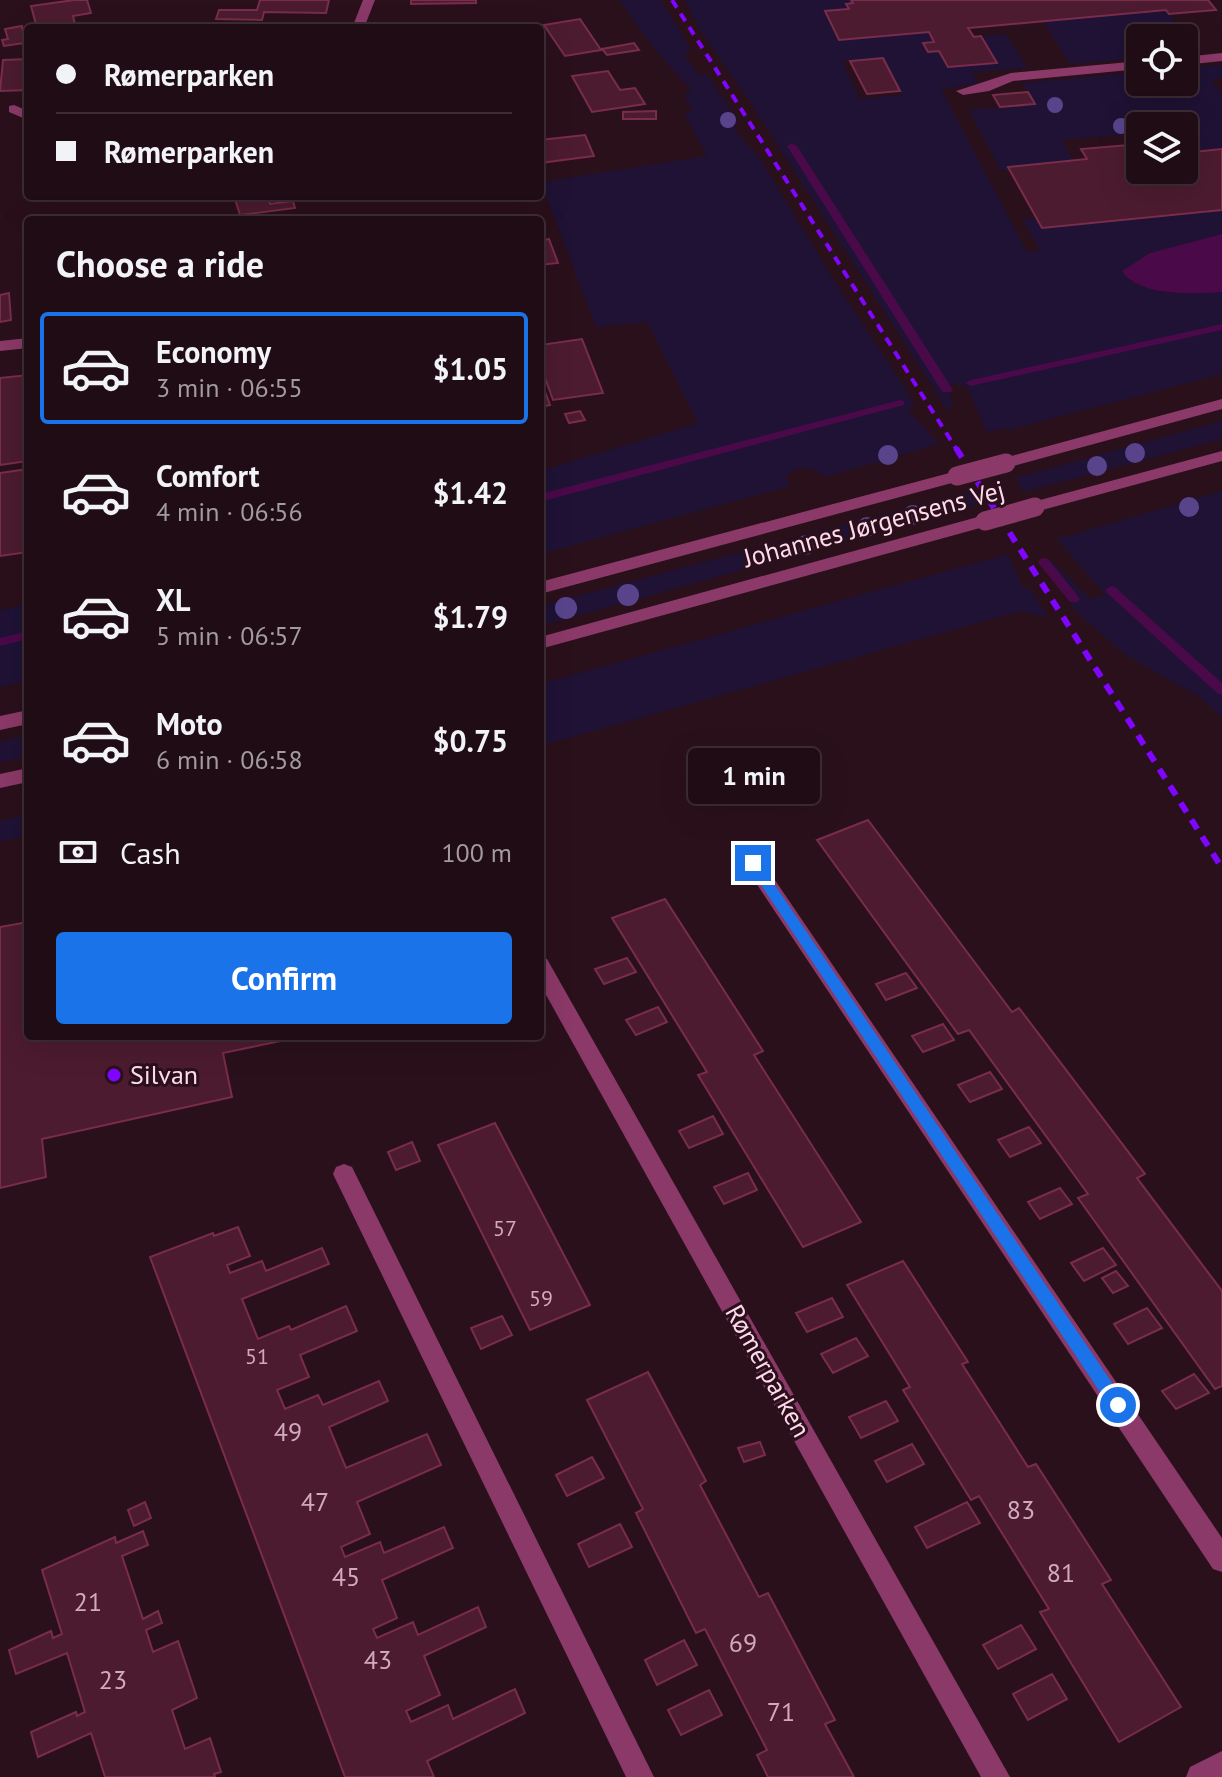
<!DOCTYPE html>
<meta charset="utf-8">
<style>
:root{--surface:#200c14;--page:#28151d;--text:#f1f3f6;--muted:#a29ba0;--line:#3d2c34;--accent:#1a73e8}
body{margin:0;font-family:"PT Sans",sans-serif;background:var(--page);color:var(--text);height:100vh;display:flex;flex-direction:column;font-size:30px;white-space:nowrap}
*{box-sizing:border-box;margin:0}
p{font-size:26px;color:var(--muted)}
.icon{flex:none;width:44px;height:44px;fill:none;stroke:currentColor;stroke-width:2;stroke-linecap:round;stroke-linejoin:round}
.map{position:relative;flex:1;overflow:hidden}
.side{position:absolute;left:24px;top:216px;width:520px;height:824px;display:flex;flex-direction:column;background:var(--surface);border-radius:8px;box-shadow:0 8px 32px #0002,0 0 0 2px var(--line)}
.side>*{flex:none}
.banner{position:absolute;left:24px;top:24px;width:520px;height:176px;border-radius:8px;box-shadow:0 8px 32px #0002,0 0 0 2px var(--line);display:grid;align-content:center;height:176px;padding:0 32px;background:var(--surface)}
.controls{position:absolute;left:1126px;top:24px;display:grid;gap:16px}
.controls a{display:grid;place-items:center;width:72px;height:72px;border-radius:8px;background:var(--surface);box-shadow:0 8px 32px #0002,0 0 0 2px var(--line);font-size:40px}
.end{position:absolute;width:36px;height:36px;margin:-18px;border:10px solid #1a73e8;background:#fff;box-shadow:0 0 0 4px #fff}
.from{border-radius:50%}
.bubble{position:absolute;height:56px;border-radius:8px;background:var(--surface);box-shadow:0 8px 32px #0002,0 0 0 2px var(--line);font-size:26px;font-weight:700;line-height:56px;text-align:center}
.banner b{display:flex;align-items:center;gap:28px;height:76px;font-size:30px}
.banner b+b{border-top:2px solid var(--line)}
.banner i{width:20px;height:20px;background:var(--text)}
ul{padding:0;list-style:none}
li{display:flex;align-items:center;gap:24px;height:112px;margin:0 16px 12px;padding:0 16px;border:4px solid transparent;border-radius:8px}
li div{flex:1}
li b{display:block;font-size:30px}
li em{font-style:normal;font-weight:700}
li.selected{border-color:var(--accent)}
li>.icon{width:72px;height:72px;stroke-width:1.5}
h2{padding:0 32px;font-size:36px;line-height:96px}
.pay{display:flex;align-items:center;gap:20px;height:88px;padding:0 32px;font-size:30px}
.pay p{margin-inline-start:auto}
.cta{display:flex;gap:16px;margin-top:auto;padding:16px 32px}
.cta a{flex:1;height:92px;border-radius:8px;background:var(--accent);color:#fff;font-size:32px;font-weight:700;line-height:92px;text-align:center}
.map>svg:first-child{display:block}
</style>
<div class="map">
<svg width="1222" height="1777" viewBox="0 0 1222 1777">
<rect width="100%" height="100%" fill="#2a101b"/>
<g fill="#1f1235" fill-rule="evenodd">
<path d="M619 0H661L690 48 685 56 698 75 707 74 738 121 735 128C742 141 753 148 761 160L836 284 906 389 914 406 908 410 939 444 826 477C811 467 797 463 785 478L791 486 540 554V471L698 423 647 322 596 327 541 182 707 156 685 115 692 110 684 94 692 91 652 46Z"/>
<path d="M685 0H851L853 3 846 4 849 9 929 32 934 42 924 43 939 51 996 62 981 36 1006 34 1027 68 973 72 978 84 941 89 1027 252 1040 250 1022 219 1036 218 1042 228 1222 210V234L1150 253 1124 275C1147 298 1192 294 1222 292V374L1008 430 1006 428 987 432 967 387 949 383 953 409 946 408 744 93 697 26ZM883 58 902 95 860 99 842 61Z"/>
<path d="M1166 10 1198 53 1184 54V38H1140V58L1070 64 1043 21Z"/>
<path d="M1222 65V78L1212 80 1222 94V149L1184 153V126H1140V133L1062 140 1072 160 1009 167 1010 170 1001 171 969 110 1035 104 1022 83 1140 72V82H1184V68Z"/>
<path d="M1222 421V439L1024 492 1015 478Z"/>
<path d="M969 491 978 505 540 626V606Z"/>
<path d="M1222 491V718L1200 697 1126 655 1076 612 1043 562 1050 560 1091 599 1105 594 1057 539Z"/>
<path d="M1008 554 1023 589 1031 590 1048 618 1021 611 540 746V684Z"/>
<path d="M28 604V680L0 687V610Z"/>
<path d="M28 735V757L0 762V742Z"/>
<path d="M28 815V836L0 841V821Z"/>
</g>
<path fill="#4a0948" d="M1222 234V292C1195 294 1138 297 1122 271L1150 253Z"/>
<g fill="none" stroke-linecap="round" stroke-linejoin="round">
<g fill="#4a0948" fill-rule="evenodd">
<path d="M792 143 797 146 953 390 951 392H943L941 390 787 146Z"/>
<path d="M1222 324V330L971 386 965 383 971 380Z"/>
<path d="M900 400 904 401V405L540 502V494Z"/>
<path d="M1044 558 1048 559 1078 596 1080 599 1078 602H1070L1040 565 1038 562 1040 559Z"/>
<path d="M1111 586 1115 587 1222 683V695L1217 693 1107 593 1105 590Z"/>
<path d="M28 631V639L0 646V638Z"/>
</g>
</g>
<g fill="#4c1b2f" stroke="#792c4b" stroke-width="2">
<path d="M74 0H87L91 13 73 16 76 28H37L31 6Z"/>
<path d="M260 0H329L326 13 264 12 262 20 216 19 219 10H257Z"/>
<path d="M411 0H476V3L411 4Z"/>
<path d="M851 0H1208L1216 10 1169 14 1166 10 968 28 974 37 981 36 997 63 948 67 939 51 928 52 923 43 934 42 929 32 839 40 825 11 849 9 846 4 853 3Z"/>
<path d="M580 19 601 50 565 56 544 25Z"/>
<path d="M22 26 25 43 4 46 2 40 8 39 5 29Z"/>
<path d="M634 43 639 50 607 55 602 49Z"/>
<path d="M883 58 900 91 867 94 850 61Z"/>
<path d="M28 59V90L0 91 3 60Z"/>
<path d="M608 71 620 90 635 88 645 104 592 112 572 76Z"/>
<path d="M1028 92 1035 104 1000 107 993 95Z"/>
<path d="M656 111V119H623V112Z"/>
<path d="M585 135 594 156 540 163V140Z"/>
<path d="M1140 144V170H1184V153L1222 149V210L1042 228 1008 167 1087 159 1081 149Z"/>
<path d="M234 196H268L270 204 293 201 295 208 240 215Z"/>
<path d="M549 239 558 263 540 265V241Z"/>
<path d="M9 293 11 320 0 322V295Z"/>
<path d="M582 339 603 393 553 400 540 364V345Z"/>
<path d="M28 375V461L0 465V378Z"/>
<path d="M540 381H541L550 405 540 407Z"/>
<path d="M580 411 585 420 569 423 565 414Z"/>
<path d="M28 469V485L24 486 28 552 0 556V473Z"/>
<path d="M868 820 1012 1012 1019 1008 1145 1174 1137 1178 1222 1291V1386L1215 1389 1078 1198 1088 1194 969 1030 958 1034 817 840Z"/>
<path d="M665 899 763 1051 754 1055 861 1222 803 1247 698 1075 707 1072 612 918Z"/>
<path d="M28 922V1036L295 1038 223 1053 232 1097 42 1139 46 1177 0 1188V927Z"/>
<path d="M627 958 636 972 604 984 595 969Z"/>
<path d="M906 973 917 988 886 1000 876 984Z"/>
<path d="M658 1007 667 1022 636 1035 626 1020Z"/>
<path d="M943 1024 954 1040 923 1052 912 1036Z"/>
<path d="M990 1072 1002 1089 970 1102 958 1085Z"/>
<path d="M713 1116 723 1134 689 1148 679 1131Z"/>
<path d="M495 1123 590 1305 530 1330 438 1145Z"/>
<path d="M1029 1127 1041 1143 1010 1157 998 1140Z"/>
<path d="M412 1142 420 1161 396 1170 388 1152Z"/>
<path d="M748 1173 757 1190 724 1204 714 1187Z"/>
<path d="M1060 1188 1072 1204 1040 1219 1028 1202Z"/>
<path d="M238 1227 250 1256 227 1265 230 1273 262 1261 266 1271 322 1248 329 1264 242 1299 258 1339 289 1326 291 1330 346 1306 357 1331 300 1355 309 1377 277 1390 285 1409 318 1395 323 1405 379 1381 388 1401 329 1427 346 1468 427 1434 441 1465 357 1502 370 1534 341 1547 345 1557 380 1542 384 1553 444 1527 453 1548 382 1580 397 1618 373 1629 377 1638 413 1622 418 1635 478 1607 486 1627 424 1656 440 1695 406 1711 411 1722 448 1705 453 1719 515 1689 525 1713 427 1761 434 1777H345L150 1257 213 1233 214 1236Z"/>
<path d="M1103 1248 1116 1265 1084 1281 1071 1263Z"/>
<path d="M903 1261 968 1362 962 1364 1028 1467 1036 1464 1111 1580 1102 1584 1181 1707 1119 1742 1040 1612 1049 1609 979 1496 971 1500 903 1390 910 1387 847 1285Z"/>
<path d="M1116 1271 1128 1286 1113 1293 1102 1278Z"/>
<path d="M832 1298 843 1317 807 1332 796 1313Z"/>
<path d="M1147 1308 1162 1328 1128 1344 1114 1324Z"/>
<path d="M502 1316 512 1335 481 1349 471 1328Z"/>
<path d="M856 1338 868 1356 833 1373 821 1354Z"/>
<path d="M648 1372 706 1481 700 1485 759 1597 768 1593 835 1720 825 1724 854 1777H768L757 1755 767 1750 705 1629 696 1633 636 1513 643 1509 587 1400Z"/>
<path d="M1194 1374 1209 1393 1176 1409 1162 1391Z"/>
<path d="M886 1401 898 1421 861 1438 849 1417Z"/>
<path d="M760 1442 765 1455 744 1462 738 1448Z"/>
<path d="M912 1444 924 1464 887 1482 875 1461Z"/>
<path d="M592 1457 604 1478 567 1496 556 1475Z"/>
<path d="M145 1502 151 1518 134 1526 128 1510Z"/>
<path d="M967 1502 980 1523 927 1548 915 1527Z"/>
<path d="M620 1524 632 1547 589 1567 578 1544Z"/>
<path d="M143 1531 148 1545 122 1556 143 1619 158 1611 162 1623 146 1630 153 1652 178 1641 197 1698 172 1710 185 1749 210 1738 221 1772 214 1774 215 1777H105L91 1733 38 1757 31 1732 76 1712 77 1716 85 1712 67 1653 16 1674 9 1650 51 1631 53 1638 62 1634 42 1570 115 1537 116 1543Z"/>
<path d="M1021 1625 1036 1649 998 1669 983 1645Z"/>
<path d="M684 1640 697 1665 657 1685 645 1660Z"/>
<path d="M1052 1674 1067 1699 1028 1720 1013 1694Z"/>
<path d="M709 1690 722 1715 681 1735 668 1710Z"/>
</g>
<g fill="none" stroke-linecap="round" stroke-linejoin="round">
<g fill="#8b3968" fill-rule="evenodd">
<path d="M363 0H375L364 28H352Z"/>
<path d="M1222 53V61L1184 65V57Z"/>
<path d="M1140 61V69L1013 81 989 91 963 95 956 91 1011 73Z"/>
<path d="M14 105 28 111V120L9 112V106Z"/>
<path d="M28 338V348L0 351V341Z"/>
<path d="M1222 399V409L1006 468 998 463 1000 459Z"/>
<path d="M1222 451V461L1035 512 1027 507 1029 503Z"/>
<path d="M957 471 965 476 963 480 540 594V582Z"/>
<path d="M985 515 993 521 991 525 540 649V637Z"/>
<path d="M28 710V724L0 730V716Z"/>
<path d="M28 768V782L0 788V774Z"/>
<path d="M753 855 760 858 1222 1538V1572L1213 1569 746 868 743 863 746 858Z"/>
<path d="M540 957 547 959 1010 1777H981L540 984Z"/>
<path d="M344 1164 352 1167 654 1777H626L333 1174 336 1167Z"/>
<path d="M1222 1751V1777H1186L1190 1767Z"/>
</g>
<path stroke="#8005ff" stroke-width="4" stroke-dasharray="9 7" stroke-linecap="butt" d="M672 0 957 450"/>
<path stroke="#8005ff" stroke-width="6" stroke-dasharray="11 9" stroke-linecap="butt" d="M956 448 1222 868"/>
<g stroke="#8b3968" stroke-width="19">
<path d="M957 476 1006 463"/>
<path d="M985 521 1035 507"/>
</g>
</g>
<g fill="#59448c">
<circle cx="1055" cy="105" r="8"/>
<circle cx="728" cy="120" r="8"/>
<circle cx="1121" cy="126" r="8"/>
<circle cx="1135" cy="453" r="10"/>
<circle cx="888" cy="455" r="10"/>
<circle cx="1097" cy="466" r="10"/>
<circle cx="1189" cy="507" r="10"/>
<circle cx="913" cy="515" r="10"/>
<circle cx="867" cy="527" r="10"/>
<circle cx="806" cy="545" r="10"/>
<circle cx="628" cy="595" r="11"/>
<circle cx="566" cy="608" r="11"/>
</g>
<path fill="#1a73e8" d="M753 859 758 860 1123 1399V1410H1112L749 867V860Z"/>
<circle fill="#8005ff" stroke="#2a101b" stroke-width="3" cx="114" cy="1075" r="8"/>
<g text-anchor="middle" stroke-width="6" stroke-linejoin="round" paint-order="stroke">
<g font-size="22" fill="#d2aabd">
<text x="505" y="1236">57</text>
<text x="541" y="1306">59</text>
<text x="257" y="1364">51</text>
</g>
<g font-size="26" fill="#ffd9ec" stroke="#2a101b">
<text transform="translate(874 524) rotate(-15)" y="9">Johannes Jørgensens Vej</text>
<text transform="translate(768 1371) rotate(61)" y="9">Rømerparken</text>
</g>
<g font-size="26" fill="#ffd9ec" stroke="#2a101b" text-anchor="start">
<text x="130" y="1084">Silvan</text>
</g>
<g font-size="26" fill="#d2aabd">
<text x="288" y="1441">49</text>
<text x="315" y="1511">47</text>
<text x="1021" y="1519">83</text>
<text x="1061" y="1582">81</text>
<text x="346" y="1586">45</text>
<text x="88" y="1611">21</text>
<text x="743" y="1652">69</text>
<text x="378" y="1669">43</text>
<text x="113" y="1689">23</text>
<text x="781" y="1721">71</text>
</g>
</g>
</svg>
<div class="controls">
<a><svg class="icon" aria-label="locate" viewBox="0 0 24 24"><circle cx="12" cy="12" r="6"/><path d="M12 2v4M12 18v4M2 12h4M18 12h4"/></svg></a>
<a><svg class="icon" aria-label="layers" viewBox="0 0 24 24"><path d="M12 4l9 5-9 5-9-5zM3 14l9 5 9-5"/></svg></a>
</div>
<i class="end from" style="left:1118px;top:1405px"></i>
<i class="end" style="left:753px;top:863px"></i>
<div class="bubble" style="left:688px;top:748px;width:132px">1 min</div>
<div class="banner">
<b><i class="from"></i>Rømerparken</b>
<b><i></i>Rømerparken</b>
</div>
<section class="side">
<h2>Choose a ride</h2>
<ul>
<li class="selected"><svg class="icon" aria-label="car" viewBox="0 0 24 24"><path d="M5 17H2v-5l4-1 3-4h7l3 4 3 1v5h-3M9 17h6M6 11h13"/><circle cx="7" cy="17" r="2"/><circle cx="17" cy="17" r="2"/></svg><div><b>Economy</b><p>3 min · 06:55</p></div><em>$1.05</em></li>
<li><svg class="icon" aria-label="car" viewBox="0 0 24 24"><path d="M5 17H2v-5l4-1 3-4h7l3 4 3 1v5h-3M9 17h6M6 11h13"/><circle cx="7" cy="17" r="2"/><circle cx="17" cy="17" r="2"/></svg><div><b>Comfort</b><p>4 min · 06:56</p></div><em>$1.42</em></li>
<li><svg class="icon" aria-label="car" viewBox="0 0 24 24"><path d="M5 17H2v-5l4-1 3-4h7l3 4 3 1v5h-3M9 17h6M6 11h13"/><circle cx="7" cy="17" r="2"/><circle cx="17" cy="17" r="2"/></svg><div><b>XL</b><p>5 min · 06:57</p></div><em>$1.79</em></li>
<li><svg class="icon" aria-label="car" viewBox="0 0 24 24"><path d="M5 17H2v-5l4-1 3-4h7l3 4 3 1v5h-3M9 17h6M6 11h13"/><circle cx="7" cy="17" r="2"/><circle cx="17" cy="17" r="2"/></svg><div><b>Moto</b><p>6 min · 06:58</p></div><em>$0.75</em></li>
</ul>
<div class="pay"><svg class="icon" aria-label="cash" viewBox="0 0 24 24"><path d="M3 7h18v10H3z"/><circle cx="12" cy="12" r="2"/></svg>Cash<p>100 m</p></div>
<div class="cta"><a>Confirm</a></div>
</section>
</div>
